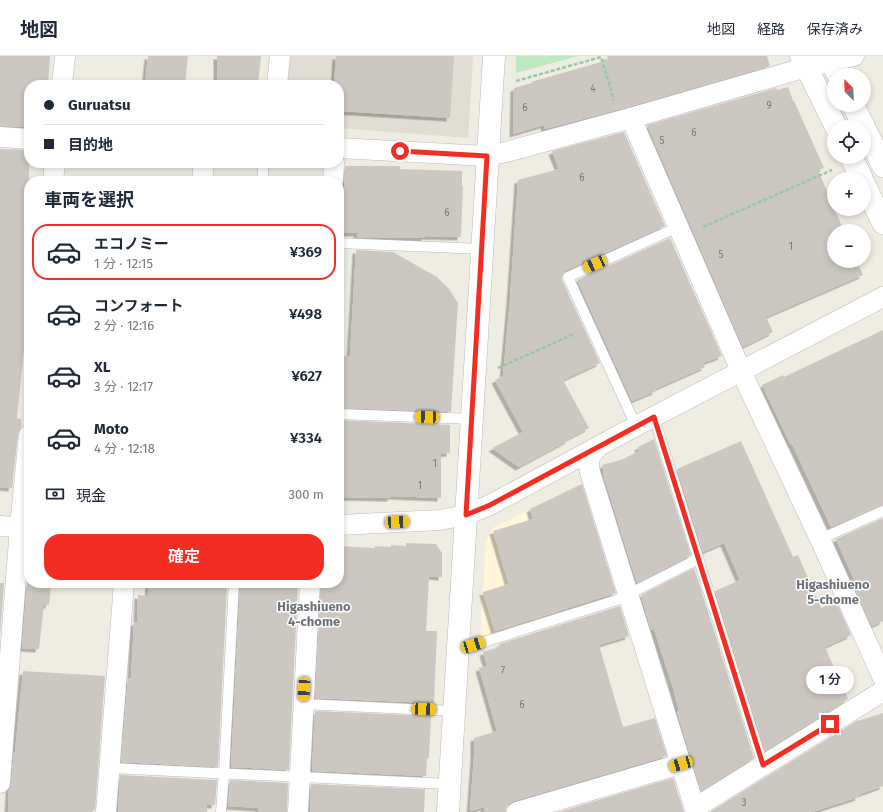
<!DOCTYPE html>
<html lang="ja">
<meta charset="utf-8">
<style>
:root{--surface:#fff;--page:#f6f6f7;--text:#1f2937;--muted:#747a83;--line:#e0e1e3;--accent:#f42d23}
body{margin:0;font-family:"Fira Sans","Noto Sans JP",sans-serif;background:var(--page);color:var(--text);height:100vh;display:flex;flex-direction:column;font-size:15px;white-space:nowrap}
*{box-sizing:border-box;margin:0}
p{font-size:13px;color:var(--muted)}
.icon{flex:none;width:22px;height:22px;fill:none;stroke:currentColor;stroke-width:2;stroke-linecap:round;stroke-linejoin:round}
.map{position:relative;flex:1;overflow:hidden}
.panel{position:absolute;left:24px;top:120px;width:320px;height:412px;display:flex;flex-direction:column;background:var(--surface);border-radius:16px;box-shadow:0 2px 6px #0003}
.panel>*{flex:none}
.hud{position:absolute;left:24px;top:24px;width:320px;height:88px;border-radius:16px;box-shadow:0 2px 6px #0003;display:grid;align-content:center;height:88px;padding:0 20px;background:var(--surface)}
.needle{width:26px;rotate:336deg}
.tools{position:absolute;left:827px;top:12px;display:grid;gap:8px}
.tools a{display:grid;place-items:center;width:44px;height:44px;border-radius:50%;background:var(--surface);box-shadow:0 2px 6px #0003;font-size:20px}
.end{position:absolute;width:18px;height:18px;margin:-9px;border:5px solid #f42d23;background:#fff;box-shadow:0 0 0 2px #fff}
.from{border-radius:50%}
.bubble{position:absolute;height:28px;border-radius:14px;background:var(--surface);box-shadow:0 2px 6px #0003;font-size:13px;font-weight:600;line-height:28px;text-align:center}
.car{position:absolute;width:12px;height:24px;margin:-12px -6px;border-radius:5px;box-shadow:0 0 3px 1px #0007;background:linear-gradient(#f5c518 24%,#345 0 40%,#f5c518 0 76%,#345 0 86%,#f5c518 0)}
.hud b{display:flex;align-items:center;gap:14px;height:38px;font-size:15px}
.hud b+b{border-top:1px solid var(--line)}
.hud i{width:10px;height:10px;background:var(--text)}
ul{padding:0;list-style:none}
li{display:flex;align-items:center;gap:12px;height:56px;margin:0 8px 6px;padding:0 12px;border:2px solid transparent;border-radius:16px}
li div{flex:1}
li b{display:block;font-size:15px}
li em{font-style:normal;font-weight:600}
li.selected{border-color:var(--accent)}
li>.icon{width:36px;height:36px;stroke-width:1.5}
h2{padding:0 20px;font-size:18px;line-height:48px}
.pay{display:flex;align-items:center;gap:10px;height:44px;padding:0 20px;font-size:15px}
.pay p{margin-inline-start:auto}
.cta{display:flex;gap:8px;margin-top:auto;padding:8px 20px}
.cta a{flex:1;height:46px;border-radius:16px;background:var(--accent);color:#fff;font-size:16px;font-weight:600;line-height:46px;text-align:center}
header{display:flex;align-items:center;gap:24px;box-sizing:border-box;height:56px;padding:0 20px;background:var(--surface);border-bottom:1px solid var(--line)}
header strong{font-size:19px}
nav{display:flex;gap:22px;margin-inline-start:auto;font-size:14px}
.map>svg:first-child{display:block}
</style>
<header>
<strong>地図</strong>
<nav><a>地図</a><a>経路</a><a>保存済み</a></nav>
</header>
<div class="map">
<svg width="883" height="756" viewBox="0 0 883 756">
<defs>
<filter id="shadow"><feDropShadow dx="-3.5" dy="3.5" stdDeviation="0" flood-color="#0004"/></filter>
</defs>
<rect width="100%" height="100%" fill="#efece2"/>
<path fill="#fff5d7" d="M527 455 559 557 480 582 486 484 494 471Z"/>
<path fill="#e1ddd3" d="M290 0H473L468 82 339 72V29H287Z"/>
<path fill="#bee8bd" d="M516 0H578L516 17Z"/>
<g fill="#ccc8c1" filter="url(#shadow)">
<path d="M0 0H50L48 29H29V71L0 70Z"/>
<path d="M148 0H188L185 29H145Z"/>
<path d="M217 0H261L258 29H217Z"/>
<path d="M336 0H454L450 62 339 55V29H334Z"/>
<path d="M607 0H767L770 10 628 51 545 73 544 69 513 78 514 32 532 27 531 26 608 4Z"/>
<path d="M788 31 793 45H794L824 112 818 114 844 175H834V205H857L863 219 766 261 773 276 743 291 647 69 776 32 777 34Z"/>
<path d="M624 76 665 170 565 215 563 218 562 221V224L600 307 563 324 589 372 568 383 569 384 519 411 492 392 523 376 495 324 503 320 510 244 518 124 559 113 552 95Z"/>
<path d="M0 93 29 94V264H27L17 362 21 363V371L18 378 12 432 0 431Z"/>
<path d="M345 110H400V113L462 115V130H463L461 181 425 180V182L367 181 369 182 357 181V177H343Z"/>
<path d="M670 182 722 300 703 307 705 311 655 333 656 335 632 345 577 224Z"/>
<path d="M356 194 393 196 437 221 449 233 458 247 451 356 340 352 341 300H350Z"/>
<path d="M883 274V449L831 471 792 388 791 389 762 329 783 319 784 321Z"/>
<path d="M339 364 450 369V397L441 398V442L391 440V442L339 441Z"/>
<path d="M654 383 691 499 637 527 603 418 604 417 602 409 621 404 639 395 638 391Z"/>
<path d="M741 385 793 501 798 499 821 552 836 545 851 579 825 591 848 643 765 695 715 535 740 524 724 487 703 496 677 413Z"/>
<path d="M582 428 616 537 495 575 483 536 509 528 493 475 533 463 530 453Z"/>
<path d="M883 462V565L872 570 856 536 859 535 836 483Z"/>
<path d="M406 487 436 488 442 497V521L429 520 426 575H437L434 647H432L315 642 321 527H339V490L375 492V490L391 491V489L406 490Z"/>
<path d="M694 512 699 527 754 702 701 735 677 656 679 655 673 632 654 573 651 574 641 539Z"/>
<path d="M0 527H4L0 579Z"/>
<path d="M27 527H51L49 549H44L39 593 22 592Z"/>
<path d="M149 527H191V528L227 530 218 711 121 706 128 622H131L134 566H137L138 539 148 540Z"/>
<path d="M242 527H298L289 714 231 711 240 531H241Z"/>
<path d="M620 550 629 580 599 589 623 671 655 662 667 700 514 745 508 748 506 753V756H485L484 751 470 755 474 701V682L497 675 479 612 487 610 483 596 500 591 499 588Z"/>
<path d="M23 615 105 620 95 754H93V756H8L9 734 11 728 14 696H15Z"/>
<path d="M315 655 431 660 429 702H427L426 720 312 715Z"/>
<path d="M883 657V730L858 739 859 741 812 756H710L858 664V665Z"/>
<path d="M120 719 217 724 215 749H207V756H118Z"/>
<path d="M673 722 684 756H558Z"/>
<path d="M230 724 288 727 287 756H258L259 752 228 750Z"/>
<path d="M311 728 425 733 424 756H310Z"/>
</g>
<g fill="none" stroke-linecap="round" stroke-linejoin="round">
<g stroke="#b8bbc0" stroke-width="11">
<g id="service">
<path d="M263 125V107"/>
<path d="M339 187 482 193"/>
<path d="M339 358 472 363"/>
<path d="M654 361 763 709"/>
<path d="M636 370 568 221 678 171"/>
<path d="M820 483 883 455"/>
<path d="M458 594 617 544 698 503"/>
<path d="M303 648 454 655"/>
<path d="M110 712 449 728"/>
<path d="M221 756 224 717 234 527"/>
</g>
</g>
<g stroke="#b8bbc0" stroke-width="21">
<g id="minor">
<path d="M62 29 65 0"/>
<path d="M277 29 280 0"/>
<path d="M631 62 741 315 820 483 883 622"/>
<path d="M0 81 29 83"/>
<path d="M339 92 487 100 506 96 631 62 807 11 854 0"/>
<path d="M53 125 55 107"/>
<path d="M202 125 204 107"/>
<path d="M333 125 334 107"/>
<path d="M598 391C590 400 587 403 590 416L696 756"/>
<path d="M339 469 440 464 466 459 490 449 636 370 883 241"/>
<path d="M0 470 29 472"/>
<path d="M0 727 20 471 29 379"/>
<path d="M695 752 883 635"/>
<path d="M106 756 124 527"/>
<path d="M298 756 310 527"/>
<path d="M517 756 681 708"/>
</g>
</g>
<g stroke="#b8bbc0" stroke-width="23">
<g id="tertiary">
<path d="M801 0 836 71"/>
<path d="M829 0 838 19"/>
<path d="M853 49 864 71"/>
<path d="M864 71 883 110"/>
<path d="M851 101 862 123"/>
<path d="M864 128 883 167"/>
<path d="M448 756 494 0"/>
</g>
</g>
<g stroke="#95caa3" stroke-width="2.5" stroke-dasharray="4 2" stroke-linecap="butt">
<path d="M516 25 601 1 614 44"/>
<path d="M703 171 832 114"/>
<path d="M498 312 574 278"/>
</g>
<use href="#service" stroke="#fff" stroke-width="10"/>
<use href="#minor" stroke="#fff" stroke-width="20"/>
<use href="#tertiary" stroke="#fff" stroke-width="22"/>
</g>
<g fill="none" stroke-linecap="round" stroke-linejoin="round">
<path stroke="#f42d23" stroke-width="5" d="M400 95 487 100 466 459 490 449 654 361 763 709 830 668"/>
</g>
<g text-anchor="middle" stroke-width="3" stroke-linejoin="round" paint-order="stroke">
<g font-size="10" fill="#77797b">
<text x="593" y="36">4</text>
<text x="769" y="53">9</text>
<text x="525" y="55">6</text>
<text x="694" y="80">6</text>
<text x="662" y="88">5</text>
<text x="582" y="125">6</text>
<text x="447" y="160">6</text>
<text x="791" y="194">1</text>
<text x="721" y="202">5</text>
<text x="435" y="411">1</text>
<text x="420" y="433">1</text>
<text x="503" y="618">7</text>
<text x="522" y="652">6</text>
<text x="744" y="750">3</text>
</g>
<g font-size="13" font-weight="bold" fill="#6c7176" stroke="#fff">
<text x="833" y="533">Higashiueno<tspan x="833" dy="15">5-chome</tspan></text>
<text x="314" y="555">Higashiueno<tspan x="314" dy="15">4-chome</tspan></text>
</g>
</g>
</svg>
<div class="tools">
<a><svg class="needle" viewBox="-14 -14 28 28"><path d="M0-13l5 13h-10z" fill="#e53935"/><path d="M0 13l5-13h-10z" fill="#747a83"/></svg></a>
<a><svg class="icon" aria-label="locate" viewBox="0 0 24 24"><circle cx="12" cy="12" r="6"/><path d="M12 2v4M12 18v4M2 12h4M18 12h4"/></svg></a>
<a>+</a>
<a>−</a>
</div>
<i class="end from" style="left:400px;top:95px"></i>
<i class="end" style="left:830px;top:668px"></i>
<div class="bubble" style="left:806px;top:610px;width:48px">1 分</div>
<i class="car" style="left:595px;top:208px;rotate:246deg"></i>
<i class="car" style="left:427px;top:361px;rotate:272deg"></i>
<i class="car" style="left:397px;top:466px;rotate:87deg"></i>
<i class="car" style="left:473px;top:589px;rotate:73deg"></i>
<i class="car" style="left:304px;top:633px;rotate:183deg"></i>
<i class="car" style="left:424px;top:653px;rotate:92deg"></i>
<i class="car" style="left:681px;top:708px;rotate:254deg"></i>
<div class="hud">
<b><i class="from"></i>Guruatsu</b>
<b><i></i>目的地</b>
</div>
<section class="panel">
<h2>車両を選択</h2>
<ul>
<li class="selected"><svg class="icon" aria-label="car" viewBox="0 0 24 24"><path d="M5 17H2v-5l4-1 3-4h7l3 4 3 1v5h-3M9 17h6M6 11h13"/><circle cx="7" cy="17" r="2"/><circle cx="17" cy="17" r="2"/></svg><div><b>エコノミー</b><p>1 分 · 12:15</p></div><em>¥369</em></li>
<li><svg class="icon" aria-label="car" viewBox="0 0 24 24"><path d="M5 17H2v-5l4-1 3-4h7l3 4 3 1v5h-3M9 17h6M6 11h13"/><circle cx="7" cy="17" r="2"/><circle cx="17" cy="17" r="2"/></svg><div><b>コンフォート</b><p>2 分 · 12:16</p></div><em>¥498</em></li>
<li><svg class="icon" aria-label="car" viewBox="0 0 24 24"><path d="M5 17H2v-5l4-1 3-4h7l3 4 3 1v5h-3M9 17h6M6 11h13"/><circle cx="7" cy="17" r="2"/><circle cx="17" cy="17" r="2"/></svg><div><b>XL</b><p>3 分 · 12:17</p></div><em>¥627</em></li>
<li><svg class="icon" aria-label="car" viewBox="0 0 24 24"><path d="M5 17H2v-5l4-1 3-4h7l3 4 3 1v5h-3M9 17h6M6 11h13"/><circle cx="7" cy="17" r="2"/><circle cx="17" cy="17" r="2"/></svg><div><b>Moto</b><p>4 分 · 12:18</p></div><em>¥334</em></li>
</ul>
<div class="pay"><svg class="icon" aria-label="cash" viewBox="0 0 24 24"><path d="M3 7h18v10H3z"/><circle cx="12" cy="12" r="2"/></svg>現金<p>300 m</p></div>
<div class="cta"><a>確定</a></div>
</section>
</div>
